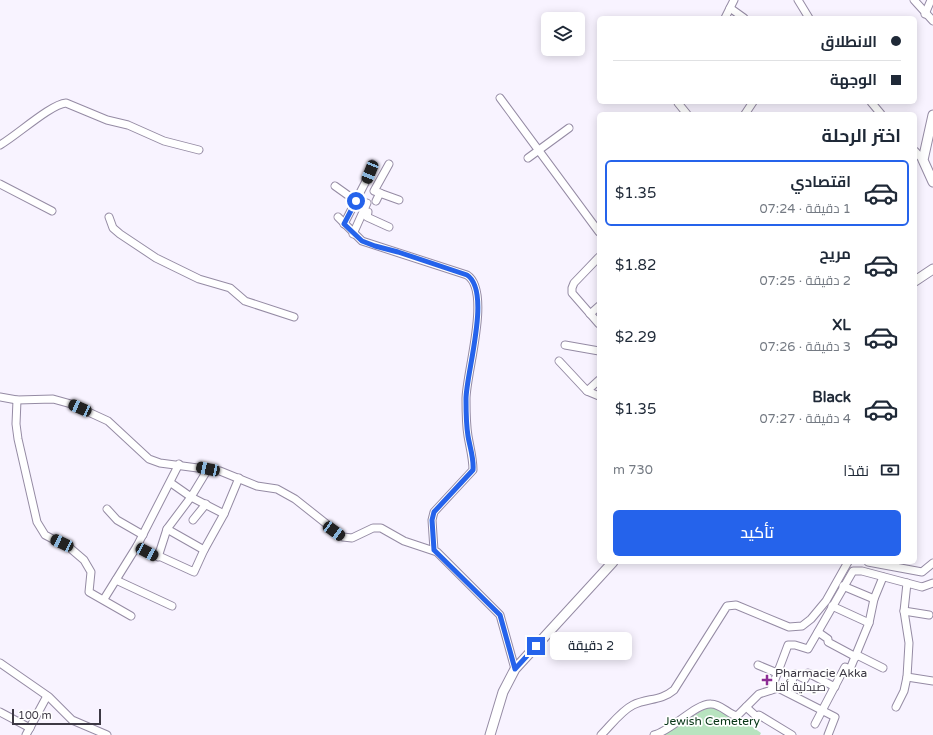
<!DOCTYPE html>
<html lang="ar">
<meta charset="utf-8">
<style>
:root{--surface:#fff;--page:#f6f6f7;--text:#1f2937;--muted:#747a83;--line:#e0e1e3;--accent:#2563eb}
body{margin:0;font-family:"Varela Round",Cairo,sans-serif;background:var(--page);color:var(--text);direction:rtl;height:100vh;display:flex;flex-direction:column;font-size:15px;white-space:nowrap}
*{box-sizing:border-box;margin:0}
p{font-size:13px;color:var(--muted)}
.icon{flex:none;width:22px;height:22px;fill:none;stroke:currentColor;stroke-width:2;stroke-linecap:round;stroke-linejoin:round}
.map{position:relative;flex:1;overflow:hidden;direction:ltr}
.panel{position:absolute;left:597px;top:112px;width:320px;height:452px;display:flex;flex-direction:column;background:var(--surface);border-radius:6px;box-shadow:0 2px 10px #0003;direction:rtl}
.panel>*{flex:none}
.top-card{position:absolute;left:597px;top:16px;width:320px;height:88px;border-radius:6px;box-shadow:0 2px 10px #0003;direction:rtl;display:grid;align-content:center;height:88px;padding:0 16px;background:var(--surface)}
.buttons{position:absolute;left:541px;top:12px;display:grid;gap:8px}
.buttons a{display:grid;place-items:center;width:44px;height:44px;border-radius:6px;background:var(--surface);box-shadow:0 2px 10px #0003;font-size:20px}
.scale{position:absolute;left:12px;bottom:10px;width:89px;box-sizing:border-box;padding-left:4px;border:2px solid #3d3944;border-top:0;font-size:11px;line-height:14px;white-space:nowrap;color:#3d3944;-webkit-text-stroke:3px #fff;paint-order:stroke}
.end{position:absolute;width:18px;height:18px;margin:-9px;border:5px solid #2563eb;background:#fff;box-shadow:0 0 0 2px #fff}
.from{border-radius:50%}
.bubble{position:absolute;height:28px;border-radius:6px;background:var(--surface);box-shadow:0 2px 10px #0003;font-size:13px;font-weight:600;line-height:28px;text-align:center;direction:rtl}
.car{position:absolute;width:12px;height:24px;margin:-12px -6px;border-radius:5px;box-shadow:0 0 3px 1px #0007;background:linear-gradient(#222 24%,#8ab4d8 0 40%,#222 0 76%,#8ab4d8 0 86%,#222 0)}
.top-card b{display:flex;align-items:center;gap:14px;height:38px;font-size:15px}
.top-card b+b{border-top:1px solid var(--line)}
.top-card i{width:10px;height:10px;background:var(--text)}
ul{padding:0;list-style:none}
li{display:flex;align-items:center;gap:12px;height:66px;margin:0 8px 6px;padding:0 8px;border:2px solid transparent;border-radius:6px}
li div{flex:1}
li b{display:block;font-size:15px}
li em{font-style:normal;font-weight:600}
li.active{border-color:var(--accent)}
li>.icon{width:36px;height:36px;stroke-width:1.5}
h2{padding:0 16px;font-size:18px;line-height:48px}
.pay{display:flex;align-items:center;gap:10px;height:44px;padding:0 16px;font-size:15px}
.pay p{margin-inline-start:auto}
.action{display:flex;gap:8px;margin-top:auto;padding:8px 16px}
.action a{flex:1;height:46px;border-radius:6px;background:var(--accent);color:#fff;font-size:16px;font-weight:600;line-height:46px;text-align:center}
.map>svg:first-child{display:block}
</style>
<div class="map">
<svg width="933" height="735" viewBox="0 0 933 735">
<rect width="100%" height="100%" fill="#f8f3ff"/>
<path fill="#b8e3bf" d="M712 705 736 719 740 718 761 733 760 735H660Z"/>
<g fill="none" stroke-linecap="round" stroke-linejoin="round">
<g stroke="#958ba4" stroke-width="9">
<g id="minor">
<path d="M798 0 809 18"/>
<path d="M914 0 933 21"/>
<path d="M730 8 744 18"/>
<path d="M925 14 931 0"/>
<path d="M725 18 734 0"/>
<path d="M500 98 599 232"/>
<path d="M871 102 881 114"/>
<path d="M678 103 687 114"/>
<path d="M745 114 753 102"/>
<path d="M0 145C16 136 51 104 66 103L107 120 128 125 164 141 199 150"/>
<path d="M915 151 923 160"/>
<path d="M528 158 569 128"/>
<path d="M389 164 374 191 399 200"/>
<path d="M0 184 52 211"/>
<path d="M335 186 356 201"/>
<path d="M376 201 380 193"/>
<path d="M364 211 368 212 367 217 389 227"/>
<path d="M109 217 113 228 120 234 156 258 199 279 230 288 245 301 294 317"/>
<path d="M338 217 362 241 467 275C492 291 466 373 466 399 466 412 466 424 468 436 470 448 473 458 473 470L434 512 432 520 434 550"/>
<path d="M344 224 365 183 372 164"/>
<path d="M353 234 367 203"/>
<path d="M599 257 574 283 572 288V293L599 324"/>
<path d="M590 314 599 306"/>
<path d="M565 345 599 351"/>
<path d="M559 361 587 391 599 396"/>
<path d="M587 391 599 380"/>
<path d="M0 397 17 400 53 399 71 404 108 421 149 459 160 463 220 471 257 486 277 489 295 499 343 537 352 538 373 528H381L404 541 437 552 500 615 515 669"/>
<path d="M17 400 16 424 18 439 37 522 45 535 70 548 84 560 91 572 89 592 131 616"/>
<path d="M171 483 191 497 224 514"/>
<path d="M107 509 117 520 143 535"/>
<path d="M193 520 206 504"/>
<path d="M167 529 204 550"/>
<path d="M137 546 194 572 204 550 224 514 239 478"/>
<path d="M158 557 167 529 191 497 208 469"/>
<path d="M868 562 922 572 933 563"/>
<path d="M116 580 172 606"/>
<path d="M907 583 904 611 909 643 907 677 933 681"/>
<path d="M843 586 874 599"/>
<path d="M104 599 137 546 179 464"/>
<path d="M832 606 869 623"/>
<path d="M904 611 929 615"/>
<path d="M818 632 828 639V642L856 657"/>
<path d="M857 655 883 668"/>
<path d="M0 663 49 697 72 720 107 735"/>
<path d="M758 665 777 673"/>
<path d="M771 690 788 645H795L808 649 853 571H862L922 587 933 583"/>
<path d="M787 692 795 674 805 679 808 673 835 687"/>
<path d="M746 707 757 717 759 715 792 735"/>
<path d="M896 707 904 691 907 677"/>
<path d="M0 712 30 728"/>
<path d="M815 724 845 667 850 669 869 623 874 599 883 577"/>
<path d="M26 735 47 696"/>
<path d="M601 735C611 725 621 711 633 705 647 698 661 701 674 690L727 606 736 605 789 627 802 626 811 619 826 601 848 562"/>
<path d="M654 735C671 731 696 703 711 704 721 704 728 714 737 716L759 694 778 688 835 717 828 735"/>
</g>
</g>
<g stroke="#958ba4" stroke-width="11">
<g id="major">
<path d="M933 115 923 160 933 182"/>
<path d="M915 281 933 269"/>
<path d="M490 735 503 692 515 669 613 562"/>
</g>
</g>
<use href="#minor" stroke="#fff" stroke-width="7"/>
<use href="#major" stroke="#fff" stroke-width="9"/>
</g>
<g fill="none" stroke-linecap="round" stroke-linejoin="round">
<path stroke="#2563eb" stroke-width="5" d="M356 201 344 224 362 241 375 246 398 252 467 275C492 291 466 373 466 399 466 412 466 424 468 436 470 448 474 458 473 470L434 512 432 520 434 550 500 615 515 669 536 646"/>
</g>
<path fill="#8d2d95" stroke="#fff" stroke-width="1.5" d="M765 674h4v4h4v4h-4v4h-4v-4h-4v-4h4z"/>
<g text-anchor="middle" stroke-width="3.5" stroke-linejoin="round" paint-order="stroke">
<g font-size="12" fill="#3d3944" stroke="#fff" text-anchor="start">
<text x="775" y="677">Pharmacie Akka<tspan x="775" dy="14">صيدلية أقا</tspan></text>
</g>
<g font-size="12" fill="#083617" stroke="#fff">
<text x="712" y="725">Jewish Cemetery</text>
</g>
</g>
</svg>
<div class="buttons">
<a><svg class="icon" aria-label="layers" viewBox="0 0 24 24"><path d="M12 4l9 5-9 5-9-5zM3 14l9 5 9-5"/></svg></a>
</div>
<div class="scale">100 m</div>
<i class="end from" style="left:356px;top:201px"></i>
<i class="end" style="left:536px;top:646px"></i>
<div class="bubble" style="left:550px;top:632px;width:82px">2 دقيقة</div>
<i class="car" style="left:370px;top:172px;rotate:202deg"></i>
<i class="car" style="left:80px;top:408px;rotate:294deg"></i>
<i class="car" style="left:208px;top:469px;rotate:282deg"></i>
<i class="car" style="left:334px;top:531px;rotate:126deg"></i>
<i class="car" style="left:62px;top:543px;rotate:295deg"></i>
<i class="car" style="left:147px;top:552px;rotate:118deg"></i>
<div class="top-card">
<b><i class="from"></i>الانطلاق</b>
<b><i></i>الوجهة</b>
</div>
<section class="panel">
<h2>اختر الرحلة</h2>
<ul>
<li class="active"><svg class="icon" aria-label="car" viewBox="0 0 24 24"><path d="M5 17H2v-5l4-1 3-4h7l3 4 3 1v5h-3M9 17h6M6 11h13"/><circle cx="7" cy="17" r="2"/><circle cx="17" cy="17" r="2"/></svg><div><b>اقتصادي</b><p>1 دقيقة · 07:24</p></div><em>$1.35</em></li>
<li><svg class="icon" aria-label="car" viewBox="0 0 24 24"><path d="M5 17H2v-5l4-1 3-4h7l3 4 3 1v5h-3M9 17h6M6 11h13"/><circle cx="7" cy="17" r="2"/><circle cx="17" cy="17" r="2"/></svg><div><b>مريح</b><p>2 دقيقة · 07:25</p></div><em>$1.82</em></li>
<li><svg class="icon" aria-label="car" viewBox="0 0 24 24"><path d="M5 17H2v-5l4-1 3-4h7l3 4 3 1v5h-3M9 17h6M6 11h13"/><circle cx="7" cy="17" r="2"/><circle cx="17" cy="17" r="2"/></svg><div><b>XL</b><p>3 دقيقة · 07:26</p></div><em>$2.29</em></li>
<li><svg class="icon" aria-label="car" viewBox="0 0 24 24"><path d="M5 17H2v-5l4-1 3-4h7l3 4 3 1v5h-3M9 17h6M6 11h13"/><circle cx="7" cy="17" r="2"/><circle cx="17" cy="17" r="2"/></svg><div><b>Black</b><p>4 دقيقة · 07:27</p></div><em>$1.35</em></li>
</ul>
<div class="pay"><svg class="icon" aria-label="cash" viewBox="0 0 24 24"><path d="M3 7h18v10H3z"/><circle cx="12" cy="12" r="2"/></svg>نقدًا<p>730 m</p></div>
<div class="action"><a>تأكيد</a></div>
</section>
</div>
